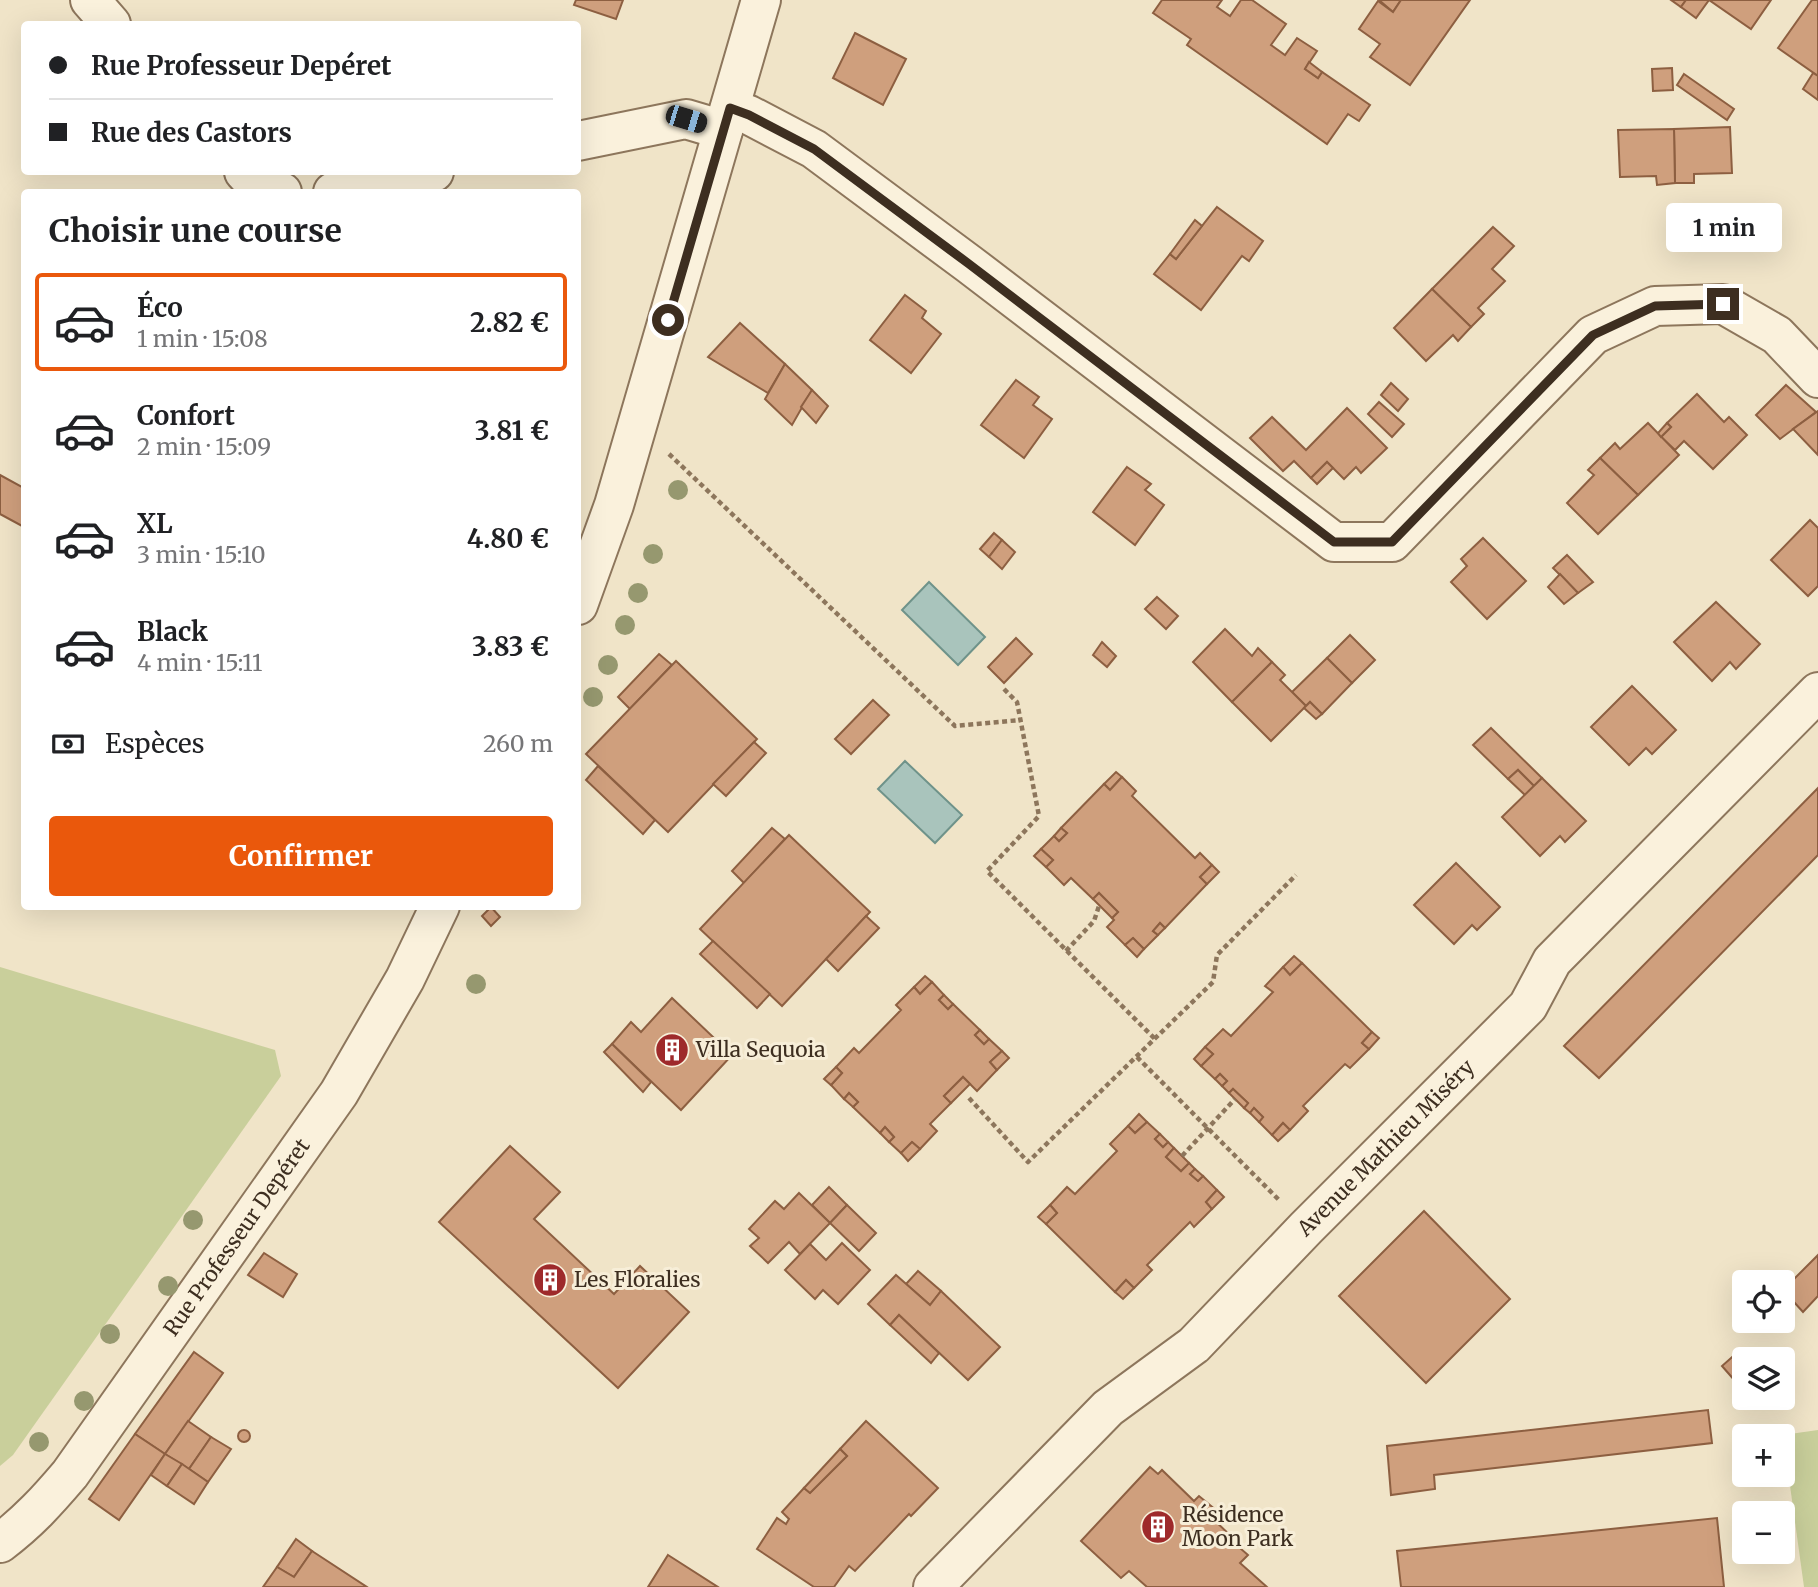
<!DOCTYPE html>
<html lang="fr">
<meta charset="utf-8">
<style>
:root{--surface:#fff;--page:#f6f6f6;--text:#202124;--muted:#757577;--line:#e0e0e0;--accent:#ea580c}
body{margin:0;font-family:Merriweather,serif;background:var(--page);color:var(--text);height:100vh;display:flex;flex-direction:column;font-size:26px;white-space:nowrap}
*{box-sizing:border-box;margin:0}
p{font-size:23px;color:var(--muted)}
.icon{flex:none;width:38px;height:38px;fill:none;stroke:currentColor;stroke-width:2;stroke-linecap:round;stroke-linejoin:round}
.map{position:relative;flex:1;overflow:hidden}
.panel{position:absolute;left:21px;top:189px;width:560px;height:721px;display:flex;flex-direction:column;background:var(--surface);border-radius:7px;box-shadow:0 7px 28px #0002}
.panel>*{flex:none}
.guide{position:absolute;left:21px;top:21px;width:560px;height:154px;border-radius:7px;box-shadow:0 7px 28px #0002;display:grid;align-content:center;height:154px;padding:0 28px;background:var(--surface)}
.fabs{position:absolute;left:1732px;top:1270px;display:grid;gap:14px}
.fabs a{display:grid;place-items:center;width:63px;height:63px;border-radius:7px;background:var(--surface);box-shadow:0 7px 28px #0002;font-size:35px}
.end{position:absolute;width:32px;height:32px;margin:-16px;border:9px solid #3d2e20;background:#fff;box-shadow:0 0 0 4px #fff}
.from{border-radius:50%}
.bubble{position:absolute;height:49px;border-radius:7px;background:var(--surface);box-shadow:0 7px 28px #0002;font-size:23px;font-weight:700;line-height:49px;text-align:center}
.car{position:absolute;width:21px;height:42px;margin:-21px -10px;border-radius:9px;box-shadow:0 0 5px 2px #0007;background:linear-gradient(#222 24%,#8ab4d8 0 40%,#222 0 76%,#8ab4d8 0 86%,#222 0)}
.guide b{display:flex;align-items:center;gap:24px;height:66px;font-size:26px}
.guide b+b{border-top:2px solid var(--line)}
.guide i{width:18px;height:18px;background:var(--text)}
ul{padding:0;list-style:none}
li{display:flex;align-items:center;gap:21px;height:98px;margin:0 14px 10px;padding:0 14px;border:4px solid transparent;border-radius:7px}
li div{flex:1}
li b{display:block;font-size:26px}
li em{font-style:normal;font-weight:700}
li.active{border-color:var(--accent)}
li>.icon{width:63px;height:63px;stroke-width:1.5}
h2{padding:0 28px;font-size:32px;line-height:84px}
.pay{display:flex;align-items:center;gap:18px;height:77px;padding:0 28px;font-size:26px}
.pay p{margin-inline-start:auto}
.action{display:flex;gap:14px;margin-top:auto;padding:14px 28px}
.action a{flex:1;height:80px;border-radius:7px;background:var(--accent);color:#fff;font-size:28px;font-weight:700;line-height:80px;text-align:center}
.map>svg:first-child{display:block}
</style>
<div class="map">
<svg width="1818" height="1587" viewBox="0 0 1818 1587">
<rect width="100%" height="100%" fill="#f0e4c8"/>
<g fill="#c9cf9b">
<path d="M0 967 275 1050 281 1076 13 1455 0 1466Z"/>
<path d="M1818 1430V1587H1804L1783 1435Z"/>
</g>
<g fill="#a9c4bc" stroke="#6f938a" stroke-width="2">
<path d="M929 582 985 637 958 665 902 610Z"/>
<path d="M905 761 962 815 935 843 878 789Z"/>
</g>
<g fill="#cf9f7d" stroke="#8d5f41" stroke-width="2">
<path d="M576 0H623L616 19 574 5Z"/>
<path d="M1162 0H1222L1217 7 1230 16 1241 0H1252L1286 24 1271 45 1285 55 1297 38 1317 51 1305 69 1318 78 1322 72 1370 105 1359 121 1348 114 1327 144 1187 45 1191 39 1153 13Z"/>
<path d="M1379 0H1401L1393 12Z"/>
<path d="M1401 0H1470L1410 85 1370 57 1380 44 1359 29 1378 1 1393 12Z"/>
<path d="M1671 0H1686L1681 7Z"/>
<path d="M1686 0H1709L1696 18 1681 7Z"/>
<path d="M1709 0H1771L1751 29Z"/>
<path d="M1812 0H1818V76L1778 48Z"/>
<path d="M855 33 906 59 883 105 833 78Z"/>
<path d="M1309 62 1322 72 1318 78 1305 69Z"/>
<path d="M1672 68 1673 90 1653 91 1652 69Z"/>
<path d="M1813 73 1818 76V100L1803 89Z"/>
<path d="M1684 74 1734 109 1727 120 1677 85Z"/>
<path d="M1730 127 1732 173 1694 174V183H1675L1674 129Z"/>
<path d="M1674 129 1675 183 1657 185 1656 176 1620 177 1618 130Z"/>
<path d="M1217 207 1263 241 1249 261 1242 256 1201 310 1154 274 1170 254 1176 259Z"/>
<path d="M1195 220 1202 226 1176 259 1170 254Z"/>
<path d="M1493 227 1514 246 1492 269 1505 281 1478 308 1484 314 1471 327 1432 289Z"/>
<path d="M1432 289 1471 327 1458 341 1453 335 1426 361 1394 328Z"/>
<path d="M905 295 926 311 922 318 941 334 911 373 870 340Z"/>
<path d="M740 323 785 364 768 393 708 357Z"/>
<path d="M785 364 812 390 792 425 765 399Z"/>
<path d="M1016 380 1039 397 1033 405 1052 419 1024 458 981 425Z"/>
<path d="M1391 383 1408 399 1398 411 1381 395Z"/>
<path d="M1786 385 1816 412 1780 439 1756 415Z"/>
<path d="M812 390 828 406 816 423 801 407Z"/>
<path d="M1697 394 1724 422 1729 417 1747 435 1713 469 1684 441 1675 450 1661 437 1671 427 1667 423Z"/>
<path d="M1379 402 1404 424 1392 437 1368 414Z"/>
<path d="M1347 408 1387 448 1361 473 1356 467 1344 479 1327 462 1311 478 1294 461 1283 471 1250 438 1272 417 1306 450Z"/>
<path d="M1818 411V455L1793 429Z"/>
<path d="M1648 423 1679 455 1638 495 1600 458 1615 443 1620 449Z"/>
<path d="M1667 423 1671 427 1661 437 1658 433Z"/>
<path d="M1600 458 1638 495 1598 534 1567 503 1594 475 1588 470Z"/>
<path d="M1327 462 1333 468 1317 484 1311 478Z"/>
<path d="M1127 467 1151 484 1145 490 1164 505 1135 545 1093 512Z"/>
<path d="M0 475 24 488V527L0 514Z"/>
<path d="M1810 520 1818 528V586L1808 596 1771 560Z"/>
<path d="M994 533 1002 540 989 557 980 549Z"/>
<path d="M1483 538 1526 581 1487 619 1451 582 1467 566 1461 559Z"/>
<path d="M1002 540 1015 552 1002 569 989 557Z"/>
<path d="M1567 555 1593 582 1578 593 1553 568Z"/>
<path d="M1560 574 1578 593 1564 604 1548 587Z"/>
<path d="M1157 597 1178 616 1166 629 1145 609Z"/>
<path d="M1716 602 1760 644 1736 669 1730 662 1712 681 1674 642Z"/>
<path d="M1225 629 1252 656 1258 648 1272 662 1232 702 1193 662Z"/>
<path d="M1350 635 1375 660 1352 683 1327 658Z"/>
<path d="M1016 638 1032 654 1004 683 988 667Z"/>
<path d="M1102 642 1116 656 1107 667 1093 655Z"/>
<path d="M659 654 672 665 630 709 618 697Z"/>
<path d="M1327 658 1352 683 1322 714 1310 702 1306 706 1292 692Z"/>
<path d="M676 661 757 739 668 832 586 754Z"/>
<path d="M1272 662 1285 675 1280 680 1306 706 1271 741 1232 702Z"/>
<path d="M1632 686 1676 730 1652 754 1646 748 1629 765 1591 727Z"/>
<path d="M873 700 889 715 851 754 835 739Z"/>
<path d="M1310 702 1322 714 1316 719 1304 708Z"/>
<path d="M1491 728 1542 778 1534 786 1518 770 1508 779 1473 745Z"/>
<path d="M754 742 766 753 726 796 713 784Z"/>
<path d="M598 766 655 820 643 834 586 780Z"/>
<path d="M1518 770 1534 786 1525 795 1508 779Z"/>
<path d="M1116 772 1122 777 1110 790 1104 784Z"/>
<path d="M1122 777 1136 791 1132 796 1195 858 1200 853 1212 865 1200 877 1207 884 1165 928 1160 923 1153 931 1158 935 1144 949 1133 938 1125 945 1107 927 1114 920 1112 918 1118 912 1099 893 1093 899 1071 878 1064 885 1046 867 1053 860 1041 849 1054 836 1059 841 1067 833 1061 828 1104 784 1110 790Z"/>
<path d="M1542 778 1586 821 1565 842 1560 836 1540 856 1502 817Z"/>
<path d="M1818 788V855L1599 1078 1564 1046Z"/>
<path d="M772 828 785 839 744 883 732 871Z"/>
<path d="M1061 828 1067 833 1059 841 1054 836Z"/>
<path d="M789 835 870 912 782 1006 700 929Z"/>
<path d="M1041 849 1053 860 1046 867 1034 856Z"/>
<path d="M1456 863 1500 907 1477 930 1472 925 1454 944 1414 905Z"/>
<path d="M1212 865 1219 872 1207 884 1200 877Z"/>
<path d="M1099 893 1118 912 1112 918 1093 899Z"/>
<path d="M491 907 500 917 491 926 482 916Z"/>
<path d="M866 916 879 928 838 971 826 959Z"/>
<path d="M1160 923 1165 928 1158 935 1153 931Z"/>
<path d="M1133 938 1144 949 1137 957 1125 945Z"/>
<path d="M713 941 770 994 757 1008 700 954Z"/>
<path d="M1294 956 1302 963 1290 975 1283 967Z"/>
<path d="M1302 963 1372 1032 1362 1043 1369 1049 1350 1068 1345 1064 1303 1106 1308 1111 1290 1130 1283 1123 1272 1135 1259 1122 1263 1117 1254 1108 1250 1113 1244 1108 1248 1103 1233 1089 1229 1093 1222 1086 1227 1081 1220 1074 1215 1079 1201 1066 1213 1054 1205 1047 1223 1029 1231 1036 1273 992 1265 986 1283 967 1290 975Z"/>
<path d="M925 976 932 982 920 994 914 987Z"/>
<path d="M932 982 944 995 939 1000 948 1009 953 1004 980 1030 975 1035 984 1044 989 1039 1002 1051 990 1062 997 1070 977 1091 963 1077 944 1096 951 1103 930 1124 937 1131 920 1149 912 1142 901 1153 889 1142 894 1137 885 1127 880 1133 853 1107 858 1102 849 1093 844 1099 831 1085 842 1073 836 1067 854 1048 859 1053 901 1010 896 1005 914 987 920 994Z"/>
<path d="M944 995 953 1004 948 1009 939 1000Z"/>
<path d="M672 998 732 1055 681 1110 612 1044 631 1022 641 1032Z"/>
<path d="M980 1030 989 1039 984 1044 975 1035Z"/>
<path d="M1372 1032 1379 1038 1369 1049 1362 1043Z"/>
<path d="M612 1044 651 1082 643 1092 604 1052Z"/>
<path d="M1205 1047 1213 1054 1201 1066 1194 1059Z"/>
<path d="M1002 1051 1009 1058 997 1070 990 1062Z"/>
<path d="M836 1067 842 1073 831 1085 824 1079Z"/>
<path d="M1220 1074 1227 1081 1222 1086 1215 1079Z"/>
<path d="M963 1077 970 1084 951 1103 944 1096Z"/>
<path d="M1233 1089 1248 1103 1244 1108 1229 1093Z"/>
<path d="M849 1093 858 1102 853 1107 844 1099Z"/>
<path d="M1254 1108 1263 1117 1259 1122 1250 1113Z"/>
<path d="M1139 1114 1147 1122 1135 1133 1128 1126Z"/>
<path d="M1147 1122 1160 1134 1155 1139 1163 1147 1168 1142 1174 1148 1166 1157 1181 1171 1189 1163 1195 1169 1190 1174 1198 1181 1203 1176 1217 1190 1206 1202 1212 1209 1194 1227 1190 1222 1147 1265 1152 1270 1134 1288 1126 1280 1115 1292 1046 1224 1057 1213 1050 1205 1067 1187 1075 1194 1117 1151 1110 1144 1128 1126 1135 1133Z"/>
<path d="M1283 1123 1290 1130 1278 1141 1272 1135Z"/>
<path d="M885 1127 894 1137 889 1142 880 1133Z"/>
<path d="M1160 1134 1168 1142 1163 1147 1155 1139Z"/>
<path d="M912 1142 920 1149 908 1161 901 1153Z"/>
<path d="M510 1146 560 1192 534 1219 614 1294 640 1266 689 1312 618 1388 439 1222Z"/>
<path d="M1174 1148 1189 1163 1181 1171 1166 1157Z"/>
<path d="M1195 1169 1203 1176 1198 1181 1190 1174Z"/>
<path d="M829 1187 847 1205 830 1223 812 1205Z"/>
<path d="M1217 1190 1224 1197 1212 1209 1206 1202Z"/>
<path d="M799 1193 830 1223 800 1254 789 1242 768 1263 750 1246 759 1238 749 1229 775 1201 784 1209Z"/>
<path d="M847 1205 876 1233 859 1251 830 1223Z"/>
<path d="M1050 1205 1057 1213 1046 1224 1038 1217Z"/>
<path d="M1424 1211 1510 1299 1426 1383 1339 1296Z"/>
<path d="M842 1243 870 1270 838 1304 823 1290 815 1299 785 1270 810 1244 826 1260Z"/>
<path d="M264 1253 297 1274 283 1297 248 1275Z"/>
<path d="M1818 1255V1296L1803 1312 1783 1290Z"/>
<path d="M918 1271 941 1291 930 1305 906 1284Z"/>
<path d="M896 1275 930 1305 941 1291 1000 1347 968 1380 899 1315 890 1325 868 1304Z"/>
<path d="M1126 1280 1134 1288 1123 1299 1115 1292Z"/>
<path d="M899 1315 939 1353 931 1363 890 1325Z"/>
<path d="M1739 1351 1746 1360H1745V1374L1736 1382 1722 1366Z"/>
<path d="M194 1352 223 1373 165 1454 135 1434Z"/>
<path d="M1708 1410 1712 1443 1434 1475 1435 1489 1391 1495 1387 1446Z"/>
<path d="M188 1421 211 1437 189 1469 165 1454Z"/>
<path d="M866 1421 938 1488 911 1516 909 1514 855 1571 849 1566 834 1587H814L757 1549 777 1518 786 1524 789 1519 782 1512 804 1488 810 1493 847 1456 840 1449Z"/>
<circle cx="244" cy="1436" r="6"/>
<path d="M135 1434 165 1454 119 1520 89 1499Z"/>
<path d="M211 1437 231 1449 208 1482 189 1469Z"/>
<path d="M840 1449 847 1456 810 1493 804 1488Z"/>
<path d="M165 1454 182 1464 167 1486 151 1475Z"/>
<path d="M182 1464 208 1482 194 1504 167 1486Z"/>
<path d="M1150 1467 1158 1474 1162 1470 1194 1501 1199 1496 1216 1510 1210 1516 1234 1539 1233 1542 1248 1555 1240 1563 1267 1587H1147L1129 1571 1121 1578 1081 1541Z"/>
<path d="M1717 1518 1724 1587H1401L1397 1551Z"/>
<path d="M296 1539 312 1551 294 1577 277 1567Z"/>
<path d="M312 1551 367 1587H263L277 1567 294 1577Z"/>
<path d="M668 1555 718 1587H648Z"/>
</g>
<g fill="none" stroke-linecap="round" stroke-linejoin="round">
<g stroke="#8d765c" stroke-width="42">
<g id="minor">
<path d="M90 0 111 24"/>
<path d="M730 108 749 115 814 149 969 264 1334 542H1392L1593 335 1655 306 1723 304 1777 335 1818 378"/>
<path d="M578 141 686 119 723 130"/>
<path d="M244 172 255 184 282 192"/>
<path d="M333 192 434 172"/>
<path d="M578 605 614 505 761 0"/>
<path id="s1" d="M0 1543C29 1521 47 1501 70 1474L339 1093 405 979 440 906"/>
<path id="s2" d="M933 1587 1108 1408 1194 1345 1306 1228 1528 1006 1552 961 1818 692"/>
</g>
</g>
<g stroke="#8d765c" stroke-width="4.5" stroke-dasharray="5 3.5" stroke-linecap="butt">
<path d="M669 454 955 726 1020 720"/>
<path d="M1004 689 1017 702 1039 816 987 871 1155 1039"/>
<path d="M1066 951 1094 921 1099 906"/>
<path d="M1137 1057 1279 1200"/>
<path d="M969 1098 1028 1162 1213 982 1217 955 1296 875"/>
<path d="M1182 1156 1235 1099"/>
</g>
<use href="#minor" stroke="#faf1dc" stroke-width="38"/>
</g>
<g fill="#96986f">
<circle cx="678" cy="490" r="10"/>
<circle cx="653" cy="554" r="10"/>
<circle cx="638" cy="593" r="10"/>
<circle cx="625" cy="625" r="10"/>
<circle cx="608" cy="665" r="10"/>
<circle cx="593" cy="697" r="10"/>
<circle cx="476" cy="984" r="10"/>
<circle cx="193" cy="1220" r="10"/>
<circle cx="168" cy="1286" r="10"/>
<circle cx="110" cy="1334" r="10"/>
<circle cx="84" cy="1401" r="10"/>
<circle cx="39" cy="1442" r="10"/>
</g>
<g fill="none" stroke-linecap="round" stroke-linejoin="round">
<path stroke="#3d2e20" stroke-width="9" d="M668 320 730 108 749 115 814 149 969 264 1334 542H1392L1593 335 1655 306 1723 304"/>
</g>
<defs>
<g id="building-disc" transform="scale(1.75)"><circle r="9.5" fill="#9e2a2b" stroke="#f7eed8"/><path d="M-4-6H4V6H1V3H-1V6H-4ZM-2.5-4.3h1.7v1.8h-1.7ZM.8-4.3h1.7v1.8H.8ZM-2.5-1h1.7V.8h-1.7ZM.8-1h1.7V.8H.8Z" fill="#fff"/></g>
</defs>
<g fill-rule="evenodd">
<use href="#building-disc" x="672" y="1050"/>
<use href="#building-disc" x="550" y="1280"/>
<use href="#building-disc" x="1158" y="1527"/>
</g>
<g text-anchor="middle" stroke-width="6" stroke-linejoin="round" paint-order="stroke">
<g font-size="21" fill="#3d2e20" stroke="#f7eed8" text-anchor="start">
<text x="696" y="1057">Villa Sequoia</text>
<text x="574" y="1287">Les Floralies</text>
<text x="1182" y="1522">Résidence<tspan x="1182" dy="24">Moon Park</tspan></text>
</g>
<g font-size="21" fill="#3d2e20" stroke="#f7eed8">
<text dy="7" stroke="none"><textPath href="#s2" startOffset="632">Avenue Mathieu Miséry</textPath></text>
<text dy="7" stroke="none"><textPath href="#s1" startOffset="388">Rue Professeur Depéret</textPath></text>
</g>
</g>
</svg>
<div class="fabs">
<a><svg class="icon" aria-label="locate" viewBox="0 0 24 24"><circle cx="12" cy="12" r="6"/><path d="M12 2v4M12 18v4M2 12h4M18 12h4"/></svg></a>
<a><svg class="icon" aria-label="layers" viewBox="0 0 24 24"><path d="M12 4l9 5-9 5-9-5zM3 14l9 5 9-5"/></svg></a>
<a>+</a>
<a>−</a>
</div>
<i class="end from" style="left:668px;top:320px"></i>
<i class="end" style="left:1723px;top:304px"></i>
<div class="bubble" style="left:1666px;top:203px;width:116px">1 min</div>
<i class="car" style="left:686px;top:119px;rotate:107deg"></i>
<div class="guide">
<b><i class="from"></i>Rue Professeur Depéret</b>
<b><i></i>Rue des Castors</b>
</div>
<section class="panel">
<h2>Choisir une course</h2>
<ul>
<li class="active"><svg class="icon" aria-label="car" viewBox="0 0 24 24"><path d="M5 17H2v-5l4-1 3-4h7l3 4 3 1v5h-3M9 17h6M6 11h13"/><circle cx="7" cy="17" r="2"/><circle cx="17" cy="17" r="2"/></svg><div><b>Éco</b><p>1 min · 15:08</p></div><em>2.82 €</em></li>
<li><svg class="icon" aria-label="car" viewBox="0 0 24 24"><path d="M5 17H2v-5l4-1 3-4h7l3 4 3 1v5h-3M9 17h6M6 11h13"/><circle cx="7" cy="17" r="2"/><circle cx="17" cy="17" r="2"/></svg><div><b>Confort</b><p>2 min · 15:09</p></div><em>3.81 €</em></li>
<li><svg class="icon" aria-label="car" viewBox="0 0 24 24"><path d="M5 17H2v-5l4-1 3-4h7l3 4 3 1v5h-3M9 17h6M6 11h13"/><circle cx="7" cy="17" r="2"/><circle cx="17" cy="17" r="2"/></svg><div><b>XL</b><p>3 min · 15:10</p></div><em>4.80 €</em></li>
<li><svg class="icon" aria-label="car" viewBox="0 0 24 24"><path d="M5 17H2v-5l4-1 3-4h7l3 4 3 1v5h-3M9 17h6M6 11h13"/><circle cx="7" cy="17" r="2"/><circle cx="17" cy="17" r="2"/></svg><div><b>Black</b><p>4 min · 15:11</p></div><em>3.83 €</em></li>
</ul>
<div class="pay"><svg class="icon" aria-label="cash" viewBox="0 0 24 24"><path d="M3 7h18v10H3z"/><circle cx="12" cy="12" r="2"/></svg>Espèces<p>260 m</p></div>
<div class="action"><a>Confirmer</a></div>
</section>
</div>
